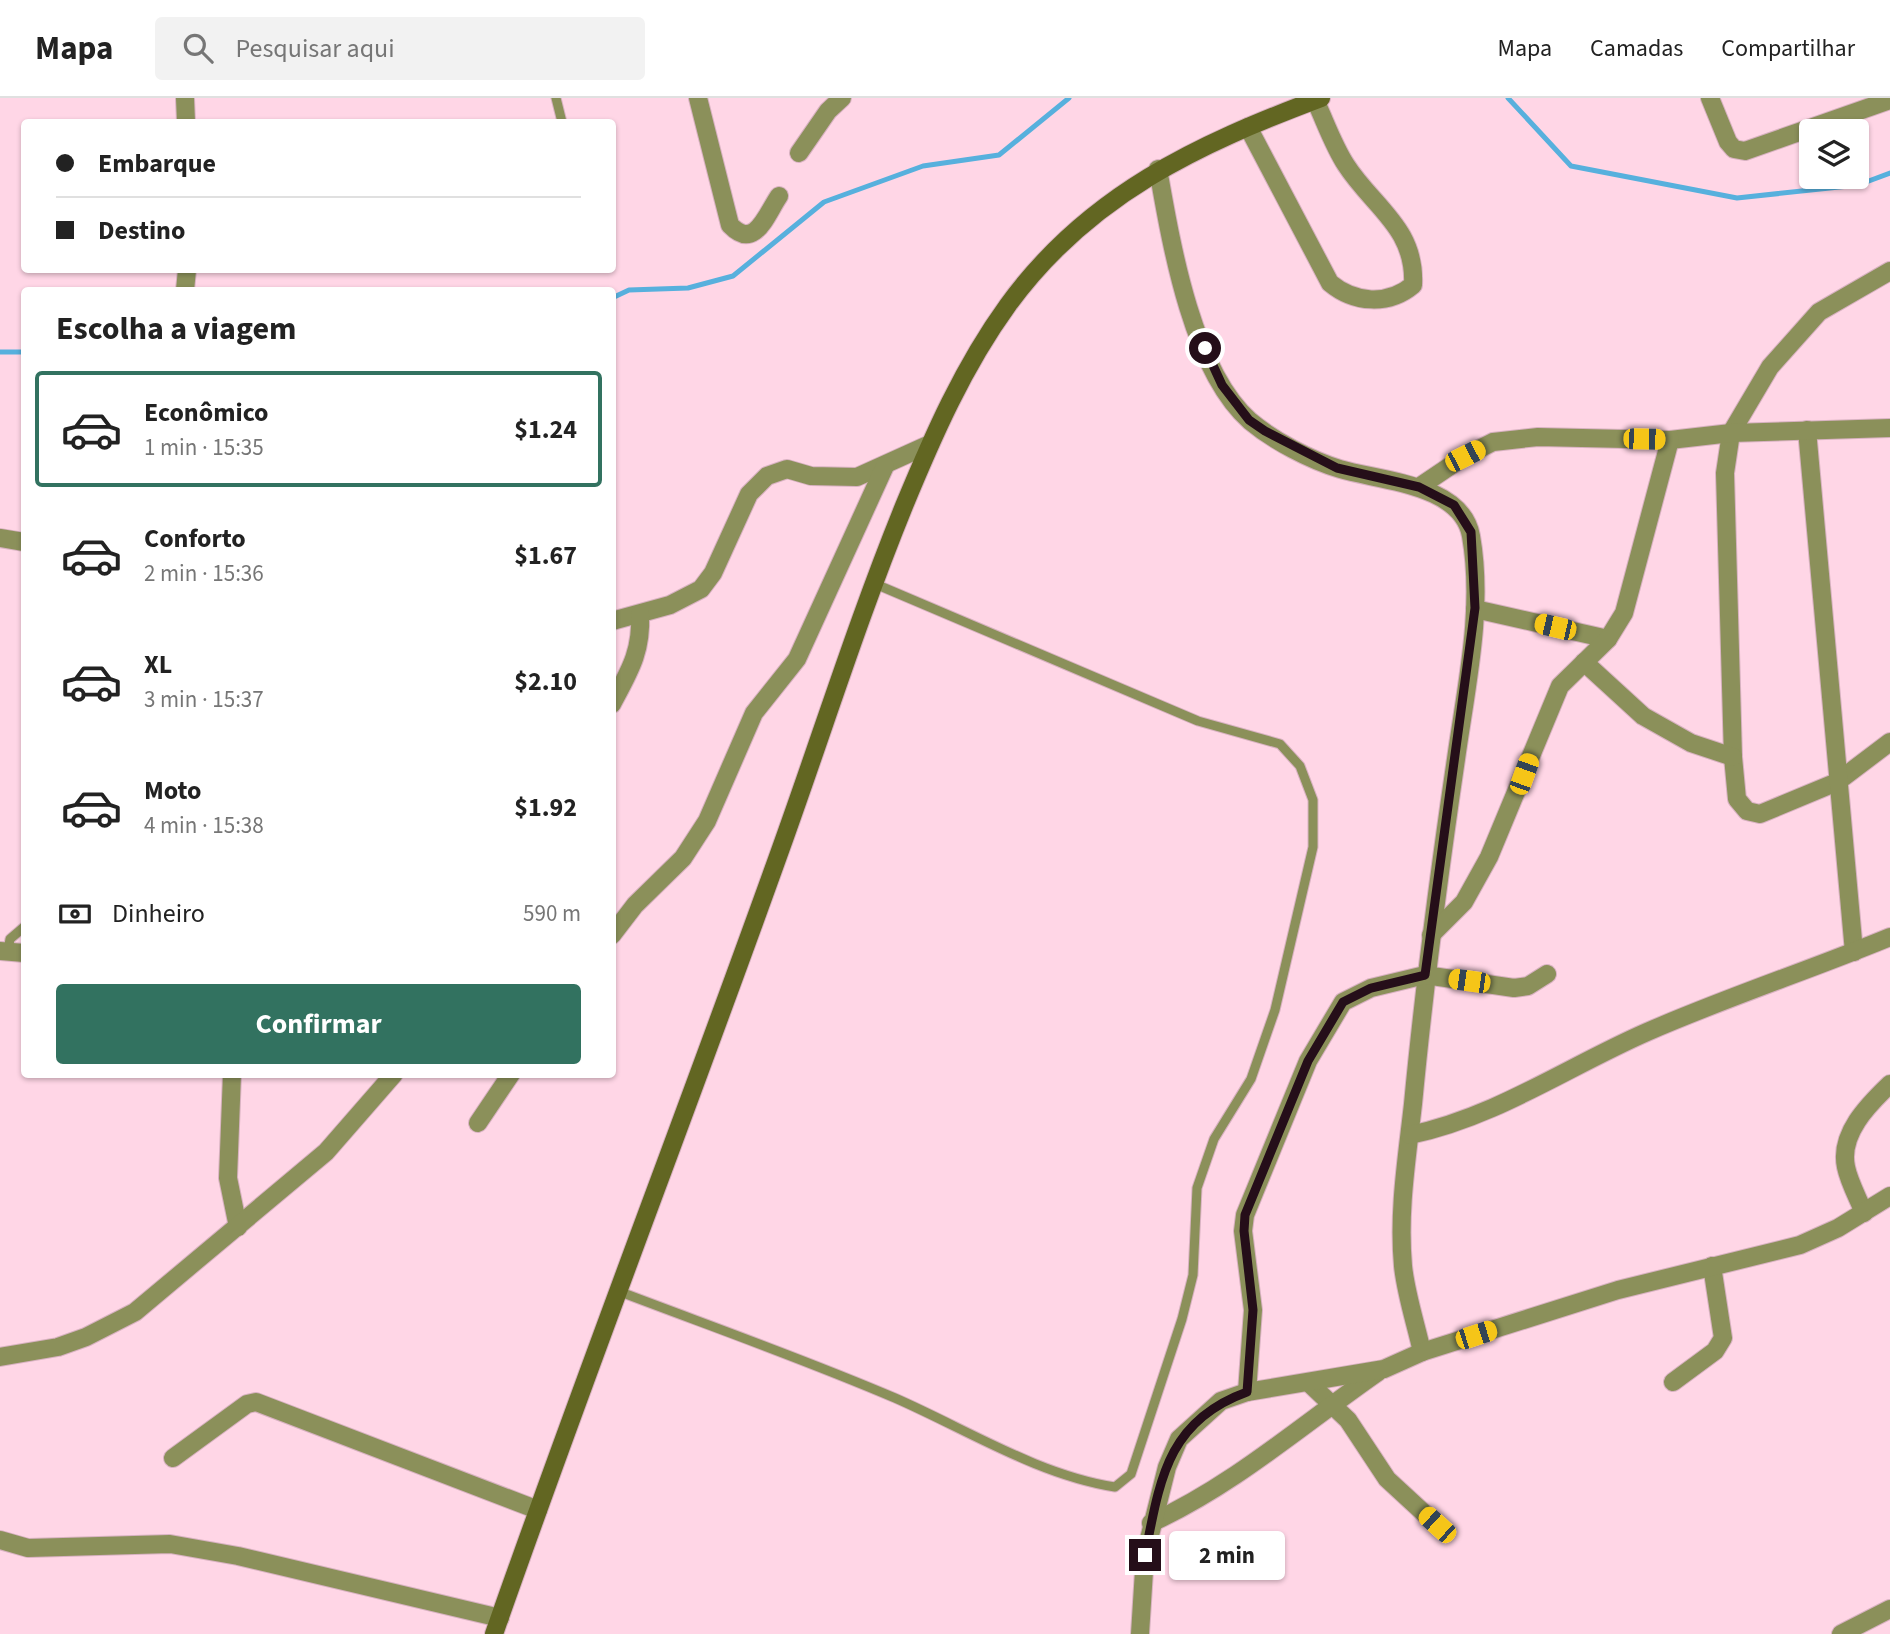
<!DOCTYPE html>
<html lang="pt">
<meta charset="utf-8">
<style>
:root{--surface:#fff;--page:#f2f2f2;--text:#222;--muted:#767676;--line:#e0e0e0;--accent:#327260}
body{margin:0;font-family:"Source Sans 3",sans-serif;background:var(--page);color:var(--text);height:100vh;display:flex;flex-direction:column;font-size:26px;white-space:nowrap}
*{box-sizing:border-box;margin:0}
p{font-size:23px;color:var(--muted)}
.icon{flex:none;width:38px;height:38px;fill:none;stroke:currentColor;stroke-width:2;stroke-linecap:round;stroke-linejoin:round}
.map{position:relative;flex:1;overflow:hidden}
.details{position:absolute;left:21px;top:189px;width:595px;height:791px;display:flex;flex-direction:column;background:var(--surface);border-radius:7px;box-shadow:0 2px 5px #0004}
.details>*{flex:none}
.hud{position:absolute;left:21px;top:21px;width:595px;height:154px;border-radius:7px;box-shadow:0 2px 5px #0004;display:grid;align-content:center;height:154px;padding:0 35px;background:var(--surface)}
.buttons{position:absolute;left:1799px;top:21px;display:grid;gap:14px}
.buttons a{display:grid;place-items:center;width:70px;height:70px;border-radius:7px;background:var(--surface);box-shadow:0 2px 5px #0004;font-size:35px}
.end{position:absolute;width:32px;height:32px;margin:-16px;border:9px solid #250e19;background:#fff;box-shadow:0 0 0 4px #fff}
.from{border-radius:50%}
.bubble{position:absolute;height:49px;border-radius:7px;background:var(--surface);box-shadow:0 2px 5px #0004;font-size:23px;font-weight:700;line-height:49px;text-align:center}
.car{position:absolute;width:21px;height:42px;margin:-21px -10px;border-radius:9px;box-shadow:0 0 5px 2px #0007;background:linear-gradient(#f5c518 24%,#345 0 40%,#f5c518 0 76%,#345 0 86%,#f5c518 0)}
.hud b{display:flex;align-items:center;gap:24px;height:66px;font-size:26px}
.hud b+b{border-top:2px solid var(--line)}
.hud i{width:18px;height:18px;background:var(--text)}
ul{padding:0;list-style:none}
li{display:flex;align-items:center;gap:21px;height:116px;margin:0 14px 10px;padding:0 21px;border:4px solid transparent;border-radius:7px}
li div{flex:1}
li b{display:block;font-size:26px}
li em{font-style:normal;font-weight:700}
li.selected{border-color:var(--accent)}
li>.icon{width:63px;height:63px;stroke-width:1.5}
h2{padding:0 35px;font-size:32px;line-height:84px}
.pay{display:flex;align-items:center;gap:18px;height:77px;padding:0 35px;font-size:26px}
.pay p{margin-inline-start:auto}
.action{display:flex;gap:14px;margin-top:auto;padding:14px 35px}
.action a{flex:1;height:80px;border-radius:7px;background:var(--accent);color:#fff;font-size:28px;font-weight:700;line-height:80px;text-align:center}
header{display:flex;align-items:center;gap:42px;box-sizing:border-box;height:98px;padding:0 35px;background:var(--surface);border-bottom:2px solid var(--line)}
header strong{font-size:33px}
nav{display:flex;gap:38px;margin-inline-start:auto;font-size:24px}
.search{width:490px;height:63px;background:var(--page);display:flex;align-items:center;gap:18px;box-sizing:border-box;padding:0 24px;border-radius:7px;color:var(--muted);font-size:26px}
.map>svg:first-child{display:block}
</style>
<header>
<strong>Mapa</strong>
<div class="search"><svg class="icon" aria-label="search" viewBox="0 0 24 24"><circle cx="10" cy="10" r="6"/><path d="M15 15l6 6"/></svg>Pesquisar aqui</div>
<nav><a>Mapa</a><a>Camadas</a><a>Compartilhar</a></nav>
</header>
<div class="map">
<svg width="1890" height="1536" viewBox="0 0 1890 1536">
<rect width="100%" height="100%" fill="#ffd6e6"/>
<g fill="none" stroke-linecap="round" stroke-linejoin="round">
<g stroke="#57b0dd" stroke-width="5">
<path d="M1508 0 1571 68 1737 100 1858 87 1890 75"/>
<path d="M612 200 629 192 688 190 733 178 824 104 923 68 999 57 1069 0"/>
<path d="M0 254H24"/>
</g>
<g stroke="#d8b2c1" stroke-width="11">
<g id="lane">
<path d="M556 0 562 24"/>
<path d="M8 853 10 841 24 829"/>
<path d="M618 1193C710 1228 804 1261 895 1300 966 1331 1038 1377 1115 1389L1131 1376 1182 1221 1193 1177 1197 1090 1214 1041 1251 981 1275 912 1313 749V702L1300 668 1280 646 1198 623 873 485"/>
</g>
</g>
<g stroke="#d8b2c1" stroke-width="20">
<g id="street">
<path d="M185 0 186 24"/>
<path d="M698 0 730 127C755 153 766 117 779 98"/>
<path d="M1710 0 1728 44 1734 51 1745 53 1890 2"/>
<path d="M1248 29 1330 185C1354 205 1388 208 1413 187 1416 130 1373 109 1346 67 1333 47 1325 23 1315 2"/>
<path d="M799 55 828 13 842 0"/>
<path d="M1158 71C1171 145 1192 272 1250 323 1274 343 1310 362 1340 371 1380 383 1462 386 1471 438 1484 511 1466 589 1456 661 1439 776 1424 890 1413 1006 1407 1060 1398 1113 1403 1168 1406 1197 1416 1226 1422 1254"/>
<path d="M1890 173 1819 214 1770 269 1731 335 1725 375 1733 659 1737 701 1747 713 1760 716 1837 684 1890 644"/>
<path d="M185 192 187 172"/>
<path d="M1807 332 1854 854"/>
<path d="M1419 389 1465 358 1493 344 1538 339 1670 342 1731 335 1890 330"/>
<path d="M0 440 24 444"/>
<path d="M1475 511 1608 541"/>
<path d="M612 523 670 507 701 491 713 475 749 396 767 378 787 371 811 378 857 379 930 346"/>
<path d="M1584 564 1643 618 1691 645 1733 659"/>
<path d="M612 606C629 574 642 554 640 516"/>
<path d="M612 837 635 807 683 760 707 723 754 615 797 561 885 368"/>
<path d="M1431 837 1464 804 1489 759 1560 588 1608 541 1624 515 1670 342"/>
<path d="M0 853 24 855"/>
<path d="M232 976 228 1080 238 1129"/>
<path d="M478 1025 511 976"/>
<path d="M1410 1037C1496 1019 1567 969 1647 934 1727 899 1810 872 1890 839"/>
<path d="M1864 1115C1858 1100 1849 1084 1846 1069 1839 1036 1868 1007 1890 986"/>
<path d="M0 1259 58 1249 86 1239 135 1214 326 1054 394 976"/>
<path d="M1673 1284 1715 1253 1723 1240 1712 1168"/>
<path d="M1309 1285 1348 1322 1387 1381 1437 1427"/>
<path d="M1247 1294 1253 1212 1243 1133 1245 1117 1308 963 1343 904 1371 890 1425 877 1514 890 1528 888 1547 876"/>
<path d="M173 1360 247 1306 256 1304 538 1412"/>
<path d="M1151 1425C1234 1387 1303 1326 1378 1274"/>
<path d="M0 1442 28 1450 170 1446 238 1458 500 1520"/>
<path d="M1140 1536 1145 1457 1167 1369 1179 1341 1221 1303 1247 1294 1384 1271 1422 1254 1618 1192 1800 1147 1838 1130 1890 1098"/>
<path d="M1841 1536 1890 1511"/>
</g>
</g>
<g stroke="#d8b2c1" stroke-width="20">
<path id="secondary" d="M494 1536C586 1273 687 1013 781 750 822 636 858 521 904 408 933 338 963 269 1008 207 1088 97 1198 46 1321 0"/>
</g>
<use href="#lane" stroke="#8b905a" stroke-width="9"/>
<use href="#street" stroke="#8b905a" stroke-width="18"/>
<use href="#secondary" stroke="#626622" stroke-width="18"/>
</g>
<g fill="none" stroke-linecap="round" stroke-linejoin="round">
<path stroke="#250e19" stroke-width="9" d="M1145 1457C1160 1382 1167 1323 1247 1294L1253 1212 1244 1133 1245 1117 1308 963 1343 904 1371 890 1425 877 1475 510 1471 434 1454 407 1419 389 1337 370 1265 333 1249 322 1222 287 1205 250"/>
</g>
</svg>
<div class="buttons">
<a><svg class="icon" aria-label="layers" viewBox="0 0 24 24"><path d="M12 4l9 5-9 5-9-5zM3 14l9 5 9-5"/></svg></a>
</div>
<i class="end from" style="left:1205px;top:250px"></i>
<i class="end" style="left:1145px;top:1457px"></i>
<div class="bubble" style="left:1169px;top:1433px;width:116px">2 min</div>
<i class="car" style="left:1644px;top:341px;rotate:91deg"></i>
<i class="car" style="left:1465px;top:358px;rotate:63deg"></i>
<i class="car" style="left:1555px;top:529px;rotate:283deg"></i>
<i class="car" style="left:1524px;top:676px;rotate:20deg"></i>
<i class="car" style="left:1469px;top:883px;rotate:278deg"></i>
<i class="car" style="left:1476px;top:1237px;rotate:72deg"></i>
<i class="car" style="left:1437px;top:1427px;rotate:312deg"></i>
<div class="hud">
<b><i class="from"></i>Embarque</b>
<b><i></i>Destino</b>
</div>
<section class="details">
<h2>Escolha a viagem</h2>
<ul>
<li class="selected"><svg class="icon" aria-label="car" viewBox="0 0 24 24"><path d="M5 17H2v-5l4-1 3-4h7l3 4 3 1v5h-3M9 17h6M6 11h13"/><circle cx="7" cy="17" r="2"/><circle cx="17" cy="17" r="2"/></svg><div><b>Econômico</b><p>1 min · 15:35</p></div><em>$1.24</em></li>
<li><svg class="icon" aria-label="car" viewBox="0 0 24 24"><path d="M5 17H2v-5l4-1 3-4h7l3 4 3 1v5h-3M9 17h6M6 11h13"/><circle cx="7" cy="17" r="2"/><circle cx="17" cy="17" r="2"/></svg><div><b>Conforto</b><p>2 min · 15:36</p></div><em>$1.67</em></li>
<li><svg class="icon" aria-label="car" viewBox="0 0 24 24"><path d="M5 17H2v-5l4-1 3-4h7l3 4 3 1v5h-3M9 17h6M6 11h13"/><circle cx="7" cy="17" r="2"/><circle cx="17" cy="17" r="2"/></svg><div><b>XL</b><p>3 min · 15:37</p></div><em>$2.10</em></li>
<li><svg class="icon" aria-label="car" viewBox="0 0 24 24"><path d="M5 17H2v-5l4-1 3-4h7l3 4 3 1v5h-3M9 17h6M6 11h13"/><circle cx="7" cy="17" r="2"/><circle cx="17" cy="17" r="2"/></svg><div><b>Moto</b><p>4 min · 15:38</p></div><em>$1.92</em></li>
</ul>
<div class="pay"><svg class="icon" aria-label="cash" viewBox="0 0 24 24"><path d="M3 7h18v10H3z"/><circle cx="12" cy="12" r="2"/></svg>Dinheiro<p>590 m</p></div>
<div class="action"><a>Confirmar</a></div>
</section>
</div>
